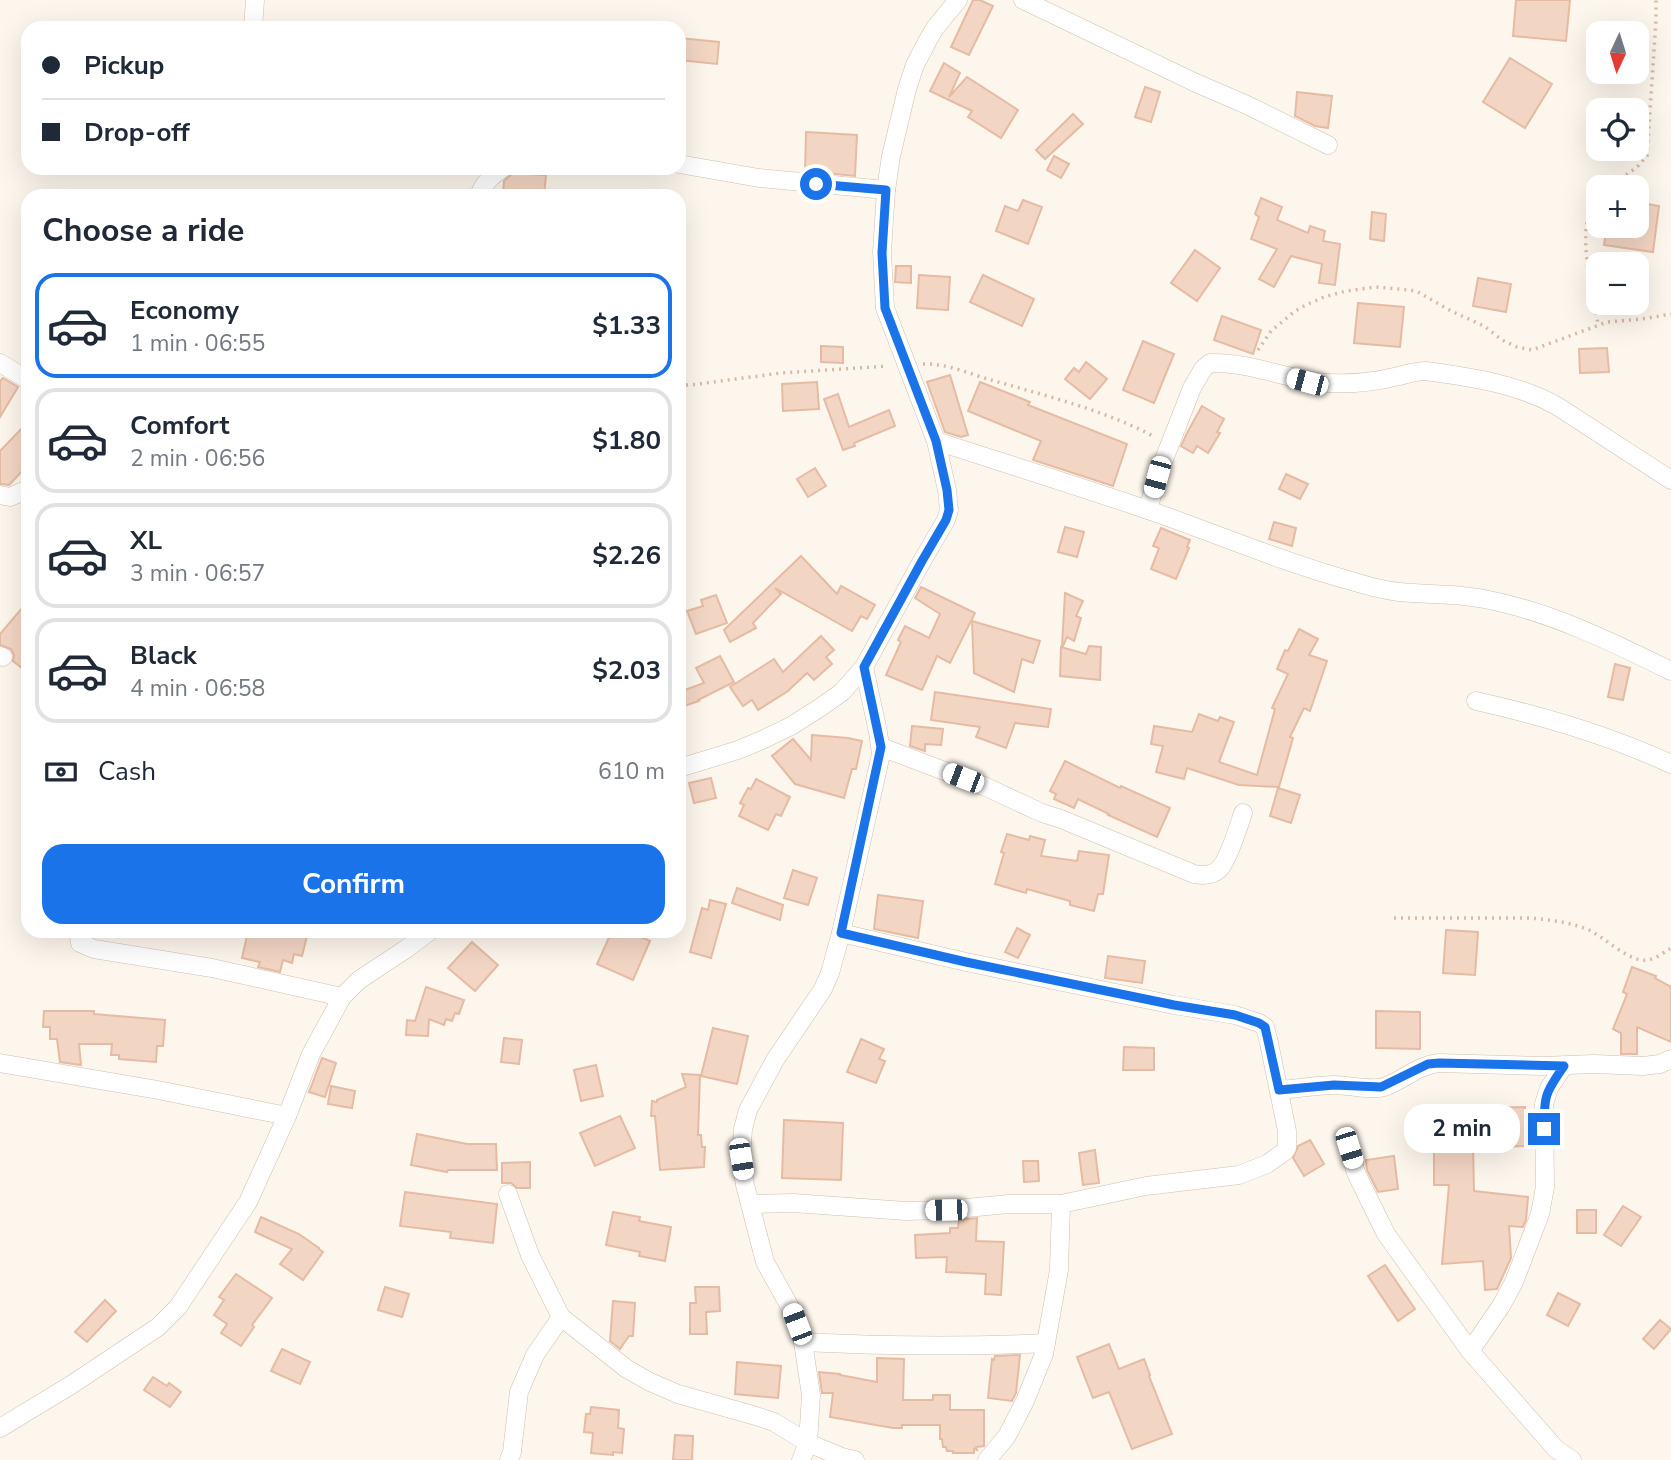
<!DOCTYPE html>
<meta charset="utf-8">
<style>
:root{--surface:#fff;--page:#f6f6f7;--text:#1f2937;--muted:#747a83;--line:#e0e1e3;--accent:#1a73e8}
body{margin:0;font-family:"Nunito Sans",sans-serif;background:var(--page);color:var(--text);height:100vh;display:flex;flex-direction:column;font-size:26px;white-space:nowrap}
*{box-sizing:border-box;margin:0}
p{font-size:23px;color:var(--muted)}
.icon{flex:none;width:38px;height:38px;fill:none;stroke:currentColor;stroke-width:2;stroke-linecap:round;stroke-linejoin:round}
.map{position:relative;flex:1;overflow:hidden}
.drawer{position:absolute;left:21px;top:189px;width:665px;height:749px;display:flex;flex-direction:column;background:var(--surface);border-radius:21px;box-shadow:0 7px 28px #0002}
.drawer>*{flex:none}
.hud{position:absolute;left:21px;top:21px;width:665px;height:154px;border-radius:21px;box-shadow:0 7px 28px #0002;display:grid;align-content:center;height:154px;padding:0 21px;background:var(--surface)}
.needle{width:46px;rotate:184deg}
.buttons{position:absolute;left:1586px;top:21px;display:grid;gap:14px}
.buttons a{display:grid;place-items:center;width:63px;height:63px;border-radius:14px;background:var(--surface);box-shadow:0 7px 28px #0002;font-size:35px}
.end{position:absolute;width:32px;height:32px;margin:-16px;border:9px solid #1a73e8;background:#fff;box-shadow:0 0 0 4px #fff}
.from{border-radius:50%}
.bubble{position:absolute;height:49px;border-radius:21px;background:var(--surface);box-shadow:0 7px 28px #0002;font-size:23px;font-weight:700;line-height:49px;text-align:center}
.car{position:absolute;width:21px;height:42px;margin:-21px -10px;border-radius:9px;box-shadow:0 0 5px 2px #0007;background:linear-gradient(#fff 24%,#345 0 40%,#fff 0 76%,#345 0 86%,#fff 0)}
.hud b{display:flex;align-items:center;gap:24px;height:66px;font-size:26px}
.hud b+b{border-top:2px solid var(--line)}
.hud i{width:18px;height:18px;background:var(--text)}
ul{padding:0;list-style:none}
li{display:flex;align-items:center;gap:21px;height:105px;margin:0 14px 10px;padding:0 7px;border:4px solid var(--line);border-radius:21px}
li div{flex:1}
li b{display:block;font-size:26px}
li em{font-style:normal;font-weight:700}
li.active{border-color:var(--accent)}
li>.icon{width:63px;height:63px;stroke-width:1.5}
h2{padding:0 21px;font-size:32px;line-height:84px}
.pay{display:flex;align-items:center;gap:18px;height:77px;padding:0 21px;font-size:26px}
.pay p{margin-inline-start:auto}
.cta{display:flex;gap:14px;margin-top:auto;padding:14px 21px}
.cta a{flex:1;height:80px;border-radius:21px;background:var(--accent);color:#fff;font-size:28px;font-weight:700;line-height:80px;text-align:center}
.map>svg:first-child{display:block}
</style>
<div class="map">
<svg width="1671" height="1460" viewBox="0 0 1671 1460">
<rect width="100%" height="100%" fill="#fdf6ec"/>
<g fill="#f3d5c3" stroke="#e6bba3" stroke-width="2">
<path d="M973 0H980L993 6 969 55 951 47Z"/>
<path d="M1516 0H1570L1566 41 1513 36Z"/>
<path d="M679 38 719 42 717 64 679 60Z"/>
<path d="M1510 58 1552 84 1525 128 1483 102Z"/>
<path d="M944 63 960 73 949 97 967 77 1018 110 1001 138 968 117 972 111 930 91Z"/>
<path d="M1145 87 1160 92 1151 122 1135 117Z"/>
<path d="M1297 92 1332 96 1328 128 1315 126 1295 116Z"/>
<path d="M1073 114 1083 124 1045 159 1036 150Z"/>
<path d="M806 132 857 135 855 176 805 171Z"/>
<path d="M1054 156 1069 164 1061 178 1047 170Z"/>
<path d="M513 173 546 175 544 196H503L504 181Z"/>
<path d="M1261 198 1282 207 1277 220 1308 233 1310 226 1325 231 1323 241 1340 244 1335 285 1319 283 1322 264 1291 256 1274 287 1259 279 1277 249 1251 239 1259 217 1255 214Z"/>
<path d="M1023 200 1042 207 1028 244 996 231 1005 206 1018 211Z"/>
<path d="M1636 202 1659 206 1653 252 1604 245 1607 226H1636Z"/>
<path d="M1372 212 1386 214 1384 241 1370 239Z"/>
<path d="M1195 250 1220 268 1197 301 1171 283Z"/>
<path d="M896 266H911V283L895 282Z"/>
<path d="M919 275 950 277 948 310 917 308Z"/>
<path d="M983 275 1034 299 1022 326 970 302Z"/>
<path d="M1478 278 1511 284 1506 312 1473 306Z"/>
<path d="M1358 303 1404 307 1400 347 1354 343Z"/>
<path d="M1222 316 1261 330 1253 354 1214 340Z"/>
<path d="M1143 341 1174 354 1154 403 1123 390Z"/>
<path d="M821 346 843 347V363L821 362Z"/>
<path d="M1607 348 1609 372 1580 373 1579 349Z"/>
<path d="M1086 362 1107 379 1090 399 1065 379 1074 368 1079 372Z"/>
<path d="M950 375 968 435 961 437 945 432 927 382Z"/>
<path d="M3 378 18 387 0 417V381Z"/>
<path d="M817 382 819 409 783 411 782 384Z"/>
<path d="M980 382 1030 402 1028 405 1127 444 1113 486 1033 460 1041 441 968 411Z"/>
<path d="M838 394 849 427 889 410 895 426 854 443 855 446 843 450 824 399Z"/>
<path d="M1202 406 1224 419 1217 432 1220 433 1208 453 1197 446 1193 453 1181 446 1187 433Z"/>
<path d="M28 422V465L9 485 0 484V451Z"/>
<path d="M815 468 826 486 808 497 797 479Z"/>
<path d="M1286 474 1308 484 1300 499 1279 489Z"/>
<path d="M1274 522 1296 528 1292 546 1269 539Z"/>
<path d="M1065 527 1084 532 1077 557 1058 552Z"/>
<path d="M1161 528 1190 540 1187 547 1189 548 1176 579 1151 569 1159 548 1153 546Z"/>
<path d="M801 556 837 594 841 586 875 605 867 619 861 616 852 631 775 588 781 594 753 623 756 628 730 642 724 630Z"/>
<path d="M921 587 975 613 950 663 937 656 922 690 886 675 901 642 898 640 905 626 929 638 940 614 915 598Z"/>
<path d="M1065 593 1083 601 1076 616 1081 618 1074 641 1067 637 1063 646H1062Z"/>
<path d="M716 595 727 623 696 634 687 611 703 606 701 600Z"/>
<path d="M28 601V673L13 661 14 655 11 649 0 645V634Z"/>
<path d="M972 621 1040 641 1033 663 1022 659 1014 692 974 673Z"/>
<path d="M1299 629 1318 639 1309 655 1327 661 1310 711 1304 708 1290 737 1293 738 1279 787 1239 785 1187 768 1184 779 1156 772 1163 746 1151 744 1154 726 1192 732 1199 714 1218 721 1220 717 1234 722 1219 762 1257 775 1275 709 1272 708 1288 674 1277 669 1285 650 1288 651Z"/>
<path d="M821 636 834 650 826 657 832 664 814 680 807 673 788 691 758 710 752 700 743 706 730 687 774 659 783 672Z"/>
<path d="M1089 646 1101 647 1100 680 1060 676 1061 647 1086 654Z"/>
<path d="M720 656 734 682 698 700 699 701 684 706 679 692 704 683 696 668Z"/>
<path d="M1615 664 1630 668 1623 700 1608 697Z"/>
<path d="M935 692 1051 709 1048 727 1015 723 1006 748 976 737 980 727 931 720Z"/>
<path d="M912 726 943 729 941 745 925 744V751L910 746Z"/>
<path d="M812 735 848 738 862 741 856 769H852L844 798 795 784 772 756 793 739 811 760Z"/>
<path d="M1065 761 1120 788 1121 786 1170 808 1157 837 1108 815 1109 814 1078 799 1074 808 1054 799 1056 794 1050 791Z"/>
<path d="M711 778 716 798 694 803 689 783Z"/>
<path d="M756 779 790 797 781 816 776 814 768 830 739 816 744 805 740 803 748 788 751 789Z"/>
<path d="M1278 788 1300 795 1291 823 1270 816Z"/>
<path d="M1007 834 1029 840 1030 836 1045 840 1041 856 1077 861 1079 851 1109 855 1103 894H1098L1094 911 1070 905V901L1027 889 1026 893 995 884 1004 853 1001 852Z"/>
<path d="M793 870 817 878 808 905 784 898Z"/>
<path d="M737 888 783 905 780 920 732 903Z"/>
<path d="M878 895 923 901 918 938 874 929Z"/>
<path d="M710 900 726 904 711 958 690 952 702 908 708 910Z"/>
<path d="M1017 928 1030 935 1018 958 1005 952Z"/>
<path d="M1446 930 1478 932 1475 975 1443 973Z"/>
<path d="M248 931H286L307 936 302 956 294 954 292 963 283 960 280 972 258 967 260 962 242 958Z"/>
<path d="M612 931H627L650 941 633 980 597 964Z"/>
<path d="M472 942 498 965 475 991 448 968Z"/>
<path d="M1108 956 1145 961 1142 983 1105 978Z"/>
<path d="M1632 967 1656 976 1655 978 1671 987V1042L1637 1027V1054H1621V1033L1613 1029 1627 994 1623 992Z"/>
<path d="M426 987 464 1000 459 1014 455 1013 452 1021 446 1019 444 1025 429 1019 428 1036 406 1035 407 1020 415 1021Z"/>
<path d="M44 1011H94V1014L165 1020 163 1046H157L156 1062 119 1059V1055H111L112 1044H79L81 1065 60 1062 57 1039H50V1027H43Z"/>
<path d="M1376 1011 1420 1012V1049L1376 1048Z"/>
<path d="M713 1028 748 1036 737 1084 701 1076Z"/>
<path d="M504 1038 522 1040 519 1064 501 1062Z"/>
<path d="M861 1039 884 1049 879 1059 885 1061 876 1083 847 1072Z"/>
<path d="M1124 1047 1154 1048V1070H1123Z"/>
<path d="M322 1058 336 1063 325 1097 309 1092Z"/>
<path d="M596 1065 603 1096 581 1101 574 1070Z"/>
<path d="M682 1074 700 1075 698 1135H701L702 1147H705L704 1167 660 1170 655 1116H651L652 1101 657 1102V1100L686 1087Z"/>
<path d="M331 1086 355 1091 352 1108 328 1104Z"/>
<path d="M1525 1107 1526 1146 1487 1147 1486 1108Z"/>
<path d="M620 1116 635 1148 595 1166 580 1133Z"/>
<path d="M784 1120 843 1123 841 1180 782 1178Z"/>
<path d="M417 1134 467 1144H496L497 1170H448L447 1172 411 1165Z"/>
<path d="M1310 1140 1324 1164 1304 1176 1293 1158 1298 1146Z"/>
<path d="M1434 1144H1473L1474 1191 1528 1197 1526 1220 1523 1227 1509 1226 1511 1258 1497 1289 1485 1290 1483 1261 1442 1264 1449 1185H1434Z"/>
<path d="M1095 1150 1099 1183 1083 1185 1079 1153Z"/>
<path d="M1394 1156 1398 1189 1378 1192 1367 1170 1366 1160Z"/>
<path d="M1023 1161H1038L1039 1181 1024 1182Z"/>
<path d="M530 1162V1188H517L511 1183H502V1163Z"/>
<path d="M405 1192 497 1204 493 1243 450 1238 451 1232 400 1226Z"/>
<path d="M1623 1206 1641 1217 1621 1246 1604 1235Z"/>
<rect x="1577" y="1210" width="19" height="23"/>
<path d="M613 1212 640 1217 639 1221 671 1227 665 1261 639 1256 640 1252 606 1245Z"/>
<path d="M261 1217 299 1234 319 1248V1249L323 1252 303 1280 280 1264 292 1249 255 1232Z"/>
<path d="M977 1218 976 1241 1004 1242 1001 1295 985 1294 986 1274 946 1272 947 1257 916 1258 915 1235 950 1233V1228H958L959 1220Z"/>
<path d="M1385 1265 1415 1309 1398 1321 1368 1276Z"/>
<path d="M236 1274 272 1298 252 1325 254 1327 241 1346 221 1333 227 1324 214 1315 224 1300 219 1297Z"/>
<path d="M385 1287 409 1294 402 1317 378 1310Z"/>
<path d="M695 1287H719L720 1311 706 1312 707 1334H690V1303H696Z"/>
<path d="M1558 1293 1580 1304 1568 1326 1547 1315Z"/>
<path d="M105 1300 116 1311 87 1342 75 1332Z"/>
<path d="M613 1301 635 1303 633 1336H629L620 1349 610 1341Z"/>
<path d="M1660 1320 1671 1329 1654 1349 1643 1339Z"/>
<path d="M1109 1344 1119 1369 1144 1359 1150 1375 1149 1376 1172 1434 1132 1449 1109 1392 1093 1398 1077 1357Z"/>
<path d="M282 1349 310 1362 300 1384 271 1371Z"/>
<path d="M1020 1355 1016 1393 1012 1401 988 1398 992 1359 994 1360 995 1356Z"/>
<path d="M877 1358 904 1359 903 1400H933V1395H950V1410H984V1446L976 1447 977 1450 974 1449V1453H953V1451H947L946 1447H943L942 1439H940V1425H902V1428H893L830 1417 833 1393H822L819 1372 840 1374V1375L877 1382Z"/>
<path d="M737 1362 781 1366 778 1398 735 1394Z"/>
<path d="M153 1377 167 1386 169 1383 181 1392 170 1407 144 1390Z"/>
<path d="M591 1407 619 1410 618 1428 624 1429 622 1453 613 1452V1455L591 1453 593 1433 584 1432 586 1414H590Z"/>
<path d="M675 1435 693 1436 692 1460H673Z"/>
</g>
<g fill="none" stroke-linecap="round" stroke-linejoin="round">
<g stroke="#d1beb0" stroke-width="19">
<g id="street">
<path d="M1023 0 1196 83 1247 105 1328 145"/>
<path d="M253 28 255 0"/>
<path d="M679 164 759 178 886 190"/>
<path d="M479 196C483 183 492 175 503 168"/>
<path d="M0 363 28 380"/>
<path d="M936 441C1007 464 1078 486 1148 510 1215 533 1279 561 1348 580 1364 585 1382 590 1399 592 1428 595 1455 593 1484 599 1549 611 1612 642 1671 671"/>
<path d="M0 495 10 497 28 489"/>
<path d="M1148 510 1157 477 1192 388 1203 369 1210 363H1214C1254 363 1291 381 1330 383 1351 384 1374 382 1394 377 1405 375 1414 371 1426 371 1470 377 1518 384 1557 406L1671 480"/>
<path d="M0 656 3 657"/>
<path d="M1476 701C1543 716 1608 735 1671 764"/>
<path d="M881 747 984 786 1042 813 1061 819 1194 874C1203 876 1215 875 1221 867 1230 855 1238 828 1243 813"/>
<path d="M679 768 738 750 762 740 791 726 821 707 842 692 864 667 922 561 946 520 949 510 947 490 936 441 885 308 882 252 886 190 891 156 907 89 915 65 928 40 935 28 958 0"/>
<path d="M78 931 80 943 94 949 212 968 342 997"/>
<path d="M0 1063 158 1090 287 1116"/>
<path d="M1279 1090C1297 1089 1316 1085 1334 1085 1350 1085 1369 1091 1384 1087 1404 1080 1418 1065 1439 1063L1541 1066 1594 1064 1643 1066 1660 1064 1671 1059"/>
<path d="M1349 1148 1356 1173 1386 1234 1470 1351 1556 1449 1572 1460"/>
<path d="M508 1194 530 1255 561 1317"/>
<path d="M750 1204 793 1203 906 1211 945 1210 1009 1204H1061L1146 1186 1239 1175 1267 1164 1284 1152 1287 1148V1131L1269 1043 1265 1027 1259 1023 1235 1015 1174 1005 966 962 841 933"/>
<path d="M803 1342C884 1346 965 1347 1046 1343"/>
<path d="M1470 1351 1501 1306 1514 1282 1540 1214 1545 1187 1544 1104 1549 1088 1564 1066"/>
<path d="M0 1428 71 1385 158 1327 178 1307 248 1202 287 1116 311 1054 342 997 359 980 406 949 430 931"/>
<path d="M509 1460 512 1452 519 1392 535 1355 561 1317 627 1369 650 1382 678 1394 756 1416 774 1422 808 1443 842 1457 855 1460"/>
<path d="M801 1460 808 1443 811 1395 803 1342 790 1307 765 1262 745 1185 741 1159 743 1129 748 1110 775 1060 823 989 830 973 841 933 881 754 878 732 864 667"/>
<path d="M987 1460 1007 1436 1025 1401 1044 1354 1059 1270 1061 1204"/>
</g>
</g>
<g stroke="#d9b8a5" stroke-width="3.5" stroke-dasharray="2 5" stroke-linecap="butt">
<path d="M1609 187 1637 167 1647 156 1656 20V0"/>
<path d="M1598 197C1573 225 1593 291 1598 324"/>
<path d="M1258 350 1271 331 1295 311 1306 305 1324 297 1346 291 1376 287 1410 290 1418 292 1451 311 1484 326 1502 340 1517 347 1532 350 1607 322 1642 319 1671 314"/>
<path d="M923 364C946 363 970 374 991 380 1047 396 1104 410 1155 437"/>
<path d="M679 385H691L781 373 888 366"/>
<path d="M1394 918H1530C1550 920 1570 922 1589 930 1605 938 1624 957 1641 960 1653 962 1662 953 1671 948"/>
</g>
<use href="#street" stroke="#fff" stroke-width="18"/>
</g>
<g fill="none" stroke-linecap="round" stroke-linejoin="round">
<path stroke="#1a73e8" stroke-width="9" d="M816 184 886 190 882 253 885 308 936 441 947 490 949 510 946 520 922 561 864 667 881 747 841 933 966 962 1174 1005 1235 1015 1259 1023 1265 1027 1279 1090 1334 1085 1381 1087 1428 1064 1439 1063 1564 1066C1545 1093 1544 1096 1544 1129"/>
</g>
</svg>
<div class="buttons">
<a><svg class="needle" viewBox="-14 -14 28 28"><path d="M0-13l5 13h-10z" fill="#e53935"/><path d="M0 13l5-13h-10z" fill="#747a83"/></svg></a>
<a><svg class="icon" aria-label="locate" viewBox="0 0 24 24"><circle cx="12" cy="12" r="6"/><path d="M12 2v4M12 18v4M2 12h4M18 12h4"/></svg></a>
<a>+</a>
<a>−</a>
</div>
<i class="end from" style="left:816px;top:184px"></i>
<i class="end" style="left:1544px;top:1129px"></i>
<div class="bubble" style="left:1404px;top:1104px;width:116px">2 min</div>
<i class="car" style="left:1307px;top:382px;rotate:285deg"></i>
<i class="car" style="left:1157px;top:477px;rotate:195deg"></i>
<i class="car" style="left:963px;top:778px;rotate:291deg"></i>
<i class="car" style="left:1349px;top:1148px;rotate:163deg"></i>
<i class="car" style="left:741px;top:1159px;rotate:171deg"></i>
<i class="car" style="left:946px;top:1210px;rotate:269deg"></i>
<i class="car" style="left:797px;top:1324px;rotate:339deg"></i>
<div class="hud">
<b><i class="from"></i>Pickup</b>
<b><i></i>Drop-off</b>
</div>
<section class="drawer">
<h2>Choose a ride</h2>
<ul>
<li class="active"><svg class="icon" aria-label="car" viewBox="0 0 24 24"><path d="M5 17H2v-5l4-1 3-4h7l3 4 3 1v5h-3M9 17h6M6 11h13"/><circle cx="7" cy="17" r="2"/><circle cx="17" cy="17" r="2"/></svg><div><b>Economy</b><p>1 min · 06:55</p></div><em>$1.33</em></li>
<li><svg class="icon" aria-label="car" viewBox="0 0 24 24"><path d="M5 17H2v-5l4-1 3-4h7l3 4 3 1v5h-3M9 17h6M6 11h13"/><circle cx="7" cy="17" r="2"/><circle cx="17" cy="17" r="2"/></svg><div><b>Comfort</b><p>2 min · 06:56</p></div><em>$1.80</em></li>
<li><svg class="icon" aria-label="car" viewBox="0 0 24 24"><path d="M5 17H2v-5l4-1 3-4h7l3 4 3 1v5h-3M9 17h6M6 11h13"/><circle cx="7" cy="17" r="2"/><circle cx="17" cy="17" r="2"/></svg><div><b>XL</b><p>3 min · 06:57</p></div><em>$2.26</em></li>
<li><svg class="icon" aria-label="car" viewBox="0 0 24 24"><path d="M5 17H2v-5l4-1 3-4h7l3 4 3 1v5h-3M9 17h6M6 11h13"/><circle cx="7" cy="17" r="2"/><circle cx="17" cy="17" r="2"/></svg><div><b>Black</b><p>4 min · 06:58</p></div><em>$2.03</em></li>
</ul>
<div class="pay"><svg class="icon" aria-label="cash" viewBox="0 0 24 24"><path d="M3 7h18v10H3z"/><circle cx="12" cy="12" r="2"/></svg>Cash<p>610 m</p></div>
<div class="cta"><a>Confirm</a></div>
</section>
</div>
